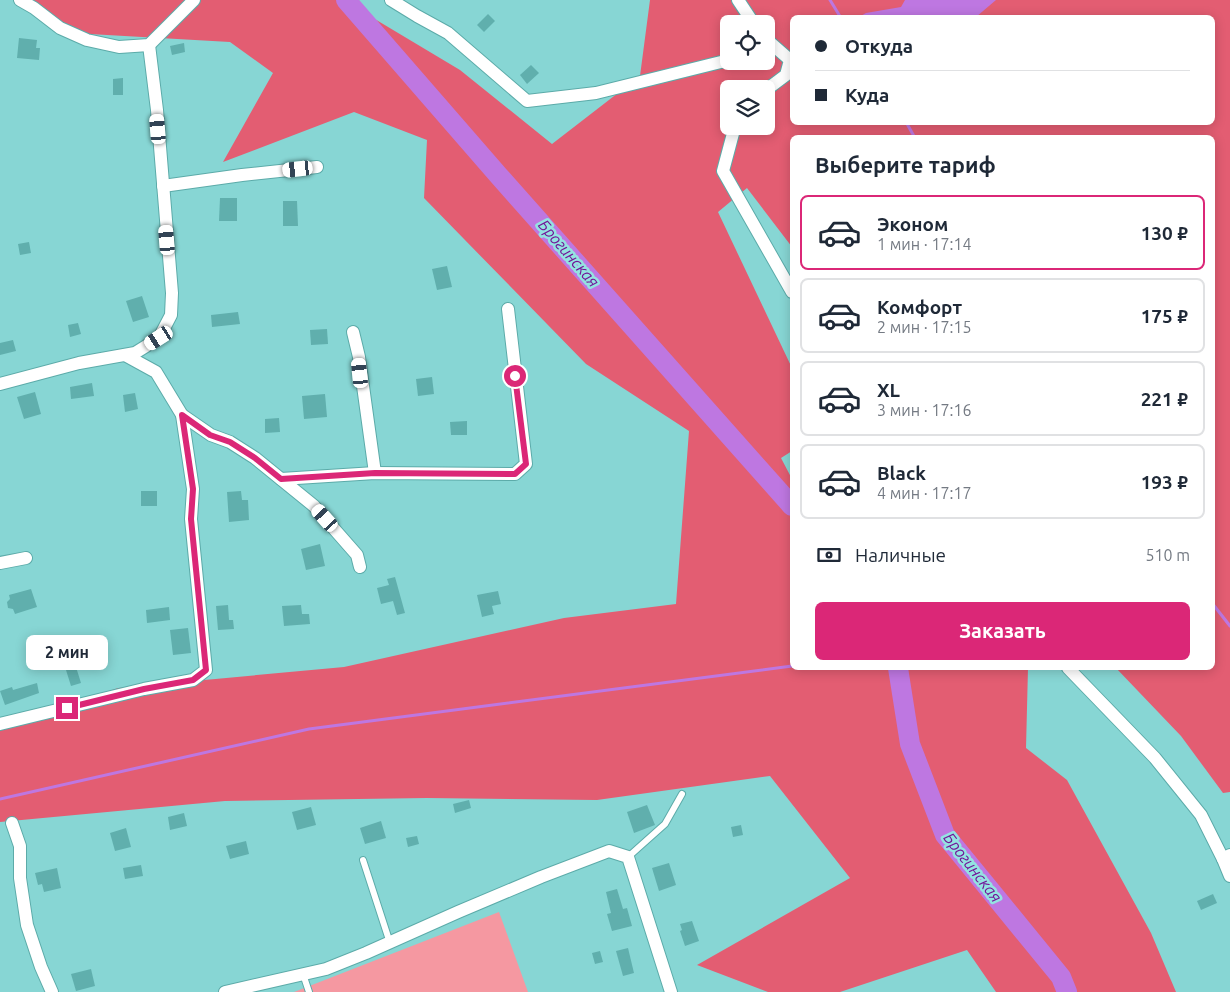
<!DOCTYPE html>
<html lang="ru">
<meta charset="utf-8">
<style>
:root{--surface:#fff;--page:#f2f2f3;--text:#1f2937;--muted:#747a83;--line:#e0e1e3;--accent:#db2777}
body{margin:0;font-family:Ubuntu,sans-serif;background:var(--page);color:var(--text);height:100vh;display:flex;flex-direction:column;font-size:19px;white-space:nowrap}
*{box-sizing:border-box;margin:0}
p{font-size:16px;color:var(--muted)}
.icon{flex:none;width:28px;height:28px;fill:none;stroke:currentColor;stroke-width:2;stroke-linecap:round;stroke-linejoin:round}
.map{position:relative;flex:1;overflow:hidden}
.panel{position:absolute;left:790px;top:135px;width:425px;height:535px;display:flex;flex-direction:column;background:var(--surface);border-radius:8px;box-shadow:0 2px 12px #0003}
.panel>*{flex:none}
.banner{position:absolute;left:790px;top:15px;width:425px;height:110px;border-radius:8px;box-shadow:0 2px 12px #0003;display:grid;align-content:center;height:110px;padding:0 25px;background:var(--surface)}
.controls{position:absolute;left:720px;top:15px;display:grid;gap:10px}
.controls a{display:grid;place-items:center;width:55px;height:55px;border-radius:8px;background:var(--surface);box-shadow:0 2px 12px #0003;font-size:25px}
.end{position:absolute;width:22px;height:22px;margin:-11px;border:6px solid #db2777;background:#fff;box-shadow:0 0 0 2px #fff}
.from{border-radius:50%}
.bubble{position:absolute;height:35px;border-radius:8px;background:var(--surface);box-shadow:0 2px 12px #0003;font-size:16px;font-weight:700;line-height:35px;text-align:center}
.car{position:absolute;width:15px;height:30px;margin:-15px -8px;border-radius:6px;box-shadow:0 0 4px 1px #0007;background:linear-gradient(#fff 24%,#345 0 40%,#fff 0 76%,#345 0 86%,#fff 0)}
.banner b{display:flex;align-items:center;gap:18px;height:48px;font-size:19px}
.banner b+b{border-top:1px solid var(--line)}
.banner i{width:12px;height:12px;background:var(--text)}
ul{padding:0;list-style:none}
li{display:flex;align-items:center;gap:15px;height:75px;margin:0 10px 8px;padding:0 15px;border:2px solid var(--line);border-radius:8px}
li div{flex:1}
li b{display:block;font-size:19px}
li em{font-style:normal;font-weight:700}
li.current{border-color:var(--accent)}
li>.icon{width:45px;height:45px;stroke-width:1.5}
h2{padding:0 25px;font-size:22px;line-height:60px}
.pay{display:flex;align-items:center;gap:12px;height:55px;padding:0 25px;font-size:19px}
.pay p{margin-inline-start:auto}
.button{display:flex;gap:10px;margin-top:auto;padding:10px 25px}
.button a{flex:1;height:58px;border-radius:8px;background:var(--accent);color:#fff;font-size:20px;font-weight:700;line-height:58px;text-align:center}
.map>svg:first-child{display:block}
</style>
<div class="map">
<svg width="1230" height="992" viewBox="0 0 1230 992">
<rect width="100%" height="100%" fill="#87d6d4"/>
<path fill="#f598a1" d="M499 912 528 992H294Z"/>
<path fill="#e35d72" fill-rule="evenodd" d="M13 0H355L363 12 460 70 552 144 640 76 650 0H1230V792L1223 793 1181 736 1116 668H1212V138H792V247L747 188 718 212 792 368V451L781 458 792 479V668H1028L1026 748 1067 780 1151 933 1176 992H996L967 950 840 992H768L697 965 850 878 770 776 597 800 427 798 225 801 0 822V729L118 688 344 667 564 618 676 604 689 431 586 364 424 198 427 140 354 112 223 162 273 73 230 42 72 33ZM792 18H1212V122H792ZM729 24H766V61H729ZM729 89H766V126H729Z"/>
<path fill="#be77e1" d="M905 0H996L976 17H859L866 13 901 7Z"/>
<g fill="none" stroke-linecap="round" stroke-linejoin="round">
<g stroke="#be77e1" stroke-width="3">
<path d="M830 0 841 18"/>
<path d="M906 122 915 138"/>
<path d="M1212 603 1230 626"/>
<path d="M0 799 309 729 792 666"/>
</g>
<g stroke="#be77e1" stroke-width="20">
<path d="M346 0 499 176 792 506"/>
<path d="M898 668 910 744 945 835 1061 977 1067 992"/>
</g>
</g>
<g fill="#60afad">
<path d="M488 14 495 21 484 32 477 25Z"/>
<path d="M19 38 37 40 36 48H40L39 60 17 58Z"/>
<path d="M184 43 185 52 172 55 170 46Z"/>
<path d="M531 65 539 73 527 84 520 75Z"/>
<path d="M123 78V95H113V79Z"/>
<path d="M220 198H237V221H219Z"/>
<path d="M283 201H297L298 226H283Z"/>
<path d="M29 242 31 253 20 255 18 244Z"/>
<path d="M447 266 452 287 437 290 432 269Z"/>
<path d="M142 296 149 317 133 322 126 301Z"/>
<path d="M238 312 240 324 212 327 211 315Z"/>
<path d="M78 323 81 334 70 337 68 325Z"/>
<path d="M327 329 328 344 311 345 310 330Z"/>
<path d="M13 340 16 351 0 355V343Z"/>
<path d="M432 377 434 394 418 396 416 379Z"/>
<path d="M92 383 94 396 71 399 70 387Z"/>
<path d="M35 392 41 414 24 419 17 397Z"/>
<path d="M135 393 138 409 125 412 123 395Z"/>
<path d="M325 394 327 417 304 419 302 396Z"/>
<path d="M279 418 280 432 265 433V419Z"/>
<path d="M467 421V435H451L450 422Z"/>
<rect x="141" y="491" width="16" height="15"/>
<path d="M241 491 242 500H248L249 520 229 522 227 492Z"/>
<path d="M320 544 325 566 306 570 301 549Z"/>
<path d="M395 577 405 613 397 615 393 601 381 604 377 588 389 585 387 579Z"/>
<path d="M31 589 37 607 15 614 13 609 8 608 7 602 10 599 9 595Z"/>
<path d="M498 591 501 604 492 606 494 614 482 617 477 595Z"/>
<path d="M228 605 229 620H233L234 629 218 630 216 606Z"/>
<path d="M301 605 302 614H309L310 624 284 626 282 606Z"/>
<path d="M169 607 170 620 147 623 146 610Z"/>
<path d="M188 628 191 653 173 655 170 630Z"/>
<path d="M76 667 81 683 71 686 66 670Z"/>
<path d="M37 683 39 693 5 705 0 691 12 687 13 690Z"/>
<path d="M469 800 471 808 455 813 453 804Z"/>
<path d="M647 805 655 825 634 833 627 812Z"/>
<path d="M311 807 316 825 297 830 292 812Z"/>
<path d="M184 813 187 826 170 830 168 817Z"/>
<path d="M381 821 386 838 365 844 360 828Z"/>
<path d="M741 825 743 835 733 837 731 827Z"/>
<path d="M126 828 131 847 115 851 110 833Z"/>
<path d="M417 836 419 844 408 847 406 838Z"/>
<path d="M246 841 249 854 230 859 226 846Z"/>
<path d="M669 863 676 885 659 891 652 868Z"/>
<path d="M141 865 143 876 125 879 123 868Z"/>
<path d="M57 868 61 888 44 892 42 884 38 885 35 873Z"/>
<path d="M617 889 623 909 627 908 632 926 612 931 607 914 611 913 606 892Z"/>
<path d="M1213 894 1217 903 1201 910 1197 901Z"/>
<path d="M692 921 699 941 685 946 680 931 682 930 680 924Z"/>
<path d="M628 948 634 973 623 976 616 951Z"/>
<path d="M600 951 603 962 595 964 592 953Z"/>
<path d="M91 969 95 986 76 991 71 974Z"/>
</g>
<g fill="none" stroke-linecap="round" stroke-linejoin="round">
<g stroke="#5caba9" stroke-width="8">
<g id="lane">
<path d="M628 857 665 824 682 794"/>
<path d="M363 860 390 943"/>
<path d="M303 974 309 992"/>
</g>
</g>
<g stroke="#5caba9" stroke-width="14">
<g id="street">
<path d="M20 0 34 8 60 28 87 40 119 47 149 45 194 0"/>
<path d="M391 0 417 16 448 33 527 101 596 93 729 60"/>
<path d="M738 0 754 24"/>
<path d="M766 39 790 60 786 75 766 90"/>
<path d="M735 126 723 171 792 292"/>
<path d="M163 186 242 175 317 167"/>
<path d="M353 332 359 357 375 473"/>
<path d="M0 384 79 363 135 353 159 338 171 315 172 293 157 110 149 45"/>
<path d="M182 415 211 435 230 442 255 458 314 506 357 555 360 567"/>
<path d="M281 479 375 473 515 474 526 464 508 309"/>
<path d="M0 563 26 558"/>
<path d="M1068 668 1155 758 1201 815 1223 859 1230 855"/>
<path d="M0 724 144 689 193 680 206 670 191 519 193 489 182 415 156 372 125 355"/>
<path d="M12 823 20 846V878L27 925 41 967 52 992"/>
<path d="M1223 859 1230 876"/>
<path d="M225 992 326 969 366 953 458 912 541 877 609 851 628 857 671 992"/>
</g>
</g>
<use href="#lane" stroke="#fff" stroke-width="6"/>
<use href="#street" stroke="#fff" stroke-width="12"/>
</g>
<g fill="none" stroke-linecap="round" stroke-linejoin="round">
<path stroke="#db2777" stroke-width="6" d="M67 708 144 689 193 680 206 670 191 519 193 489 182 415 210 435 230 442 255 458 281 479 375 473 515 474 526 464 515 376"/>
</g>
<g text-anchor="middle" stroke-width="5" stroke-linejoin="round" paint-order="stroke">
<g font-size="16" font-style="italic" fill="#731498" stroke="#94e3e1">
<text transform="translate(569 253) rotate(49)" y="6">Брогинская</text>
<text transform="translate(973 867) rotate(52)" y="6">Брогинская</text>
</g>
</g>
</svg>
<div class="controls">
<a><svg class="icon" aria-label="locate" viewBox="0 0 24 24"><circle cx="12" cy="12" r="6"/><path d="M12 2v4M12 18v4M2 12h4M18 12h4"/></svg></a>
<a><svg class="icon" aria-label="layers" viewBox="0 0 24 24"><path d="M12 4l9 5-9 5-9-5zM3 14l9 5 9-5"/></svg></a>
</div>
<i class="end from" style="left:515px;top:376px"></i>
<i class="end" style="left:67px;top:708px"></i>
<div class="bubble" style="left:26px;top:635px;width:82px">2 мин</div>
<i class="car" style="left:158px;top:129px;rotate:355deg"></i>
<i class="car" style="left:298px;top:169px;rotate:264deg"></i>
<i class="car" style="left:167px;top:240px;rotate:355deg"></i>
<i class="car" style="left:159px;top:338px;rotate:237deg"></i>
<i class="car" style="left:360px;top:373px;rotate:354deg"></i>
<i class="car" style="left:325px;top:518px;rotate:318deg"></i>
<div class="banner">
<b><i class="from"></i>Откуда</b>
<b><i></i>Куда</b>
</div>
<section class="panel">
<h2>Выберите тариф</h2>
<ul>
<li class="current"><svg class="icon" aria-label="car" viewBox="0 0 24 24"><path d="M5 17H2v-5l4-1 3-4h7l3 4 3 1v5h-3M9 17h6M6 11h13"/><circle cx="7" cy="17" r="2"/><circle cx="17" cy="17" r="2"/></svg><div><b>Эконом</b><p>1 мин · 17:14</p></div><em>130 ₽</em></li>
<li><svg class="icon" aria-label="car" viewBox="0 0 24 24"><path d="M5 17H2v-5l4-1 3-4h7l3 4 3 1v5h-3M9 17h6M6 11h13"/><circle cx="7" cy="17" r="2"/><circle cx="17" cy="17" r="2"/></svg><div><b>Комфорт</b><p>2 мин · 17:15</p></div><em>175 ₽</em></li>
<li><svg class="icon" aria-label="car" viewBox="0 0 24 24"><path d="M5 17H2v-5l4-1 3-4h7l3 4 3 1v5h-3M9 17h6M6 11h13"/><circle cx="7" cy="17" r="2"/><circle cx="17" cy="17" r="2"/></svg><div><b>XL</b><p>3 мин · 17:16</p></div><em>221 ₽</em></li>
<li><svg class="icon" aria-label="car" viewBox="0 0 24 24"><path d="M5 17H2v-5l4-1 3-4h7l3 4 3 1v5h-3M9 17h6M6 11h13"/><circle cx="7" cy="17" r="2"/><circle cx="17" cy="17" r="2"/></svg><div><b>Black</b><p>4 мин · 17:17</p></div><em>193 ₽</em></li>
</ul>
<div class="pay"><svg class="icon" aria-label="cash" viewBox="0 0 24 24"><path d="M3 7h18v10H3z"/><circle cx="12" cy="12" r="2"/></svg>Наличные<p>510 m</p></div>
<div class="button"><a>Заказать</a></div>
</section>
</div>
